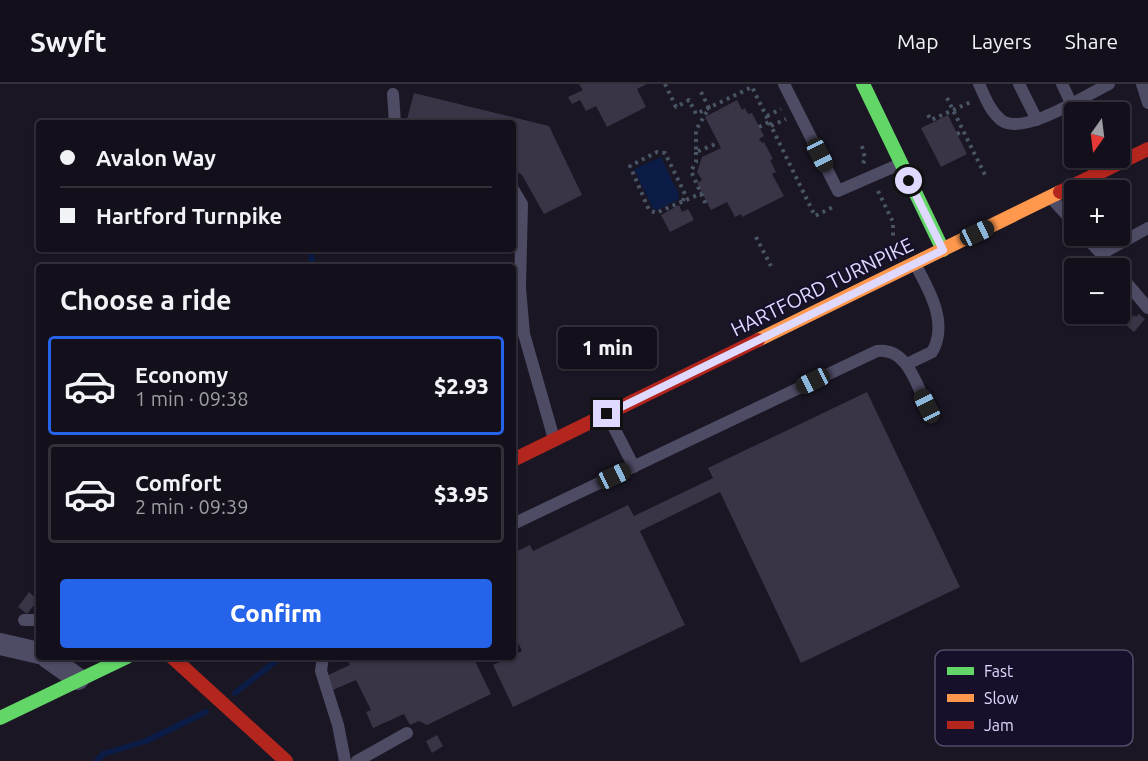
<!DOCTYPE html>
<meta charset="utf-8">
<style>
:root{--surface:#14101b;--page:#1d1924;--text:#f1f3f6;--muted:#9d9da3;--line:#33303a;--accent:#2563eb}
body{margin:0;font-family:Ubuntu,sans-serif;background:var(--page);color:var(--text);height:100vh;display:flex;flex-direction:column;font-size:22px;white-space:nowrap}
*{box-sizing:border-box;margin:0}
p{font-size:20px;color:var(--muted)}
.icon{flex:none;width:33px;height:33px;fill:none;stroke:currentColor;stroke-width:2;stroke-linecap:round;stroke-linejoin:round}
.map{position:relative;flex:1;overflow:hidden}
.side{position:absolute;left:36px;top:180px;width:480px;height:396px;display:flex;flex-direction:column;background:var(--surface);border-radius:6px;box-shadow:0 2px 4px #0004,0 0 0 2px var(--line)}
.side>*{flex:none}
.top-card{position:absolute;left:36px;top:36px;width:480px;height:132px;border-radius:6px;box-shadow:0 2px 4px #0004,0 0 0 2px var(--line);display:grid;align-content:center;height:132px;padding:0 24px;background:var(--surface)}
.needle{width:39px;rotate:194deg}
.tools{position:absolute;left:1064px;top:18px;display:grid;gap:12px}
.tools a{display:grid;place-items:center;width:66px;height:66px;border-radius:6px;background:var(--surface);box-shadow:0 2px 4px #0004,0 0 0 2px var(--line);font-size:30px}
.end{position:absolute;width:27px;height:27px;margin:-14px;border:8px solid #e0d9ff;background:#111;box-shadow:0 0 0 3px #111}
.from{border-radius:50%}
.bubble{position:absolute;height:42px;border-radius:6px;background:var(--surface);box-shadow:0 2px 4px #0004,0 0 0 2px var(--line);font-size:20px;font-weight:800;line-height:42px;text-align:center}
.car{position:absolute;width:18px;height:36px;margin:-18px -9px;border-radius:8px;box-shadow:0 0 4px 2px #0007;background:linear-gradient(#222 24%,#8ab4d8 0 40%,#222 0 76%,#8ab4d8 0 86%,#222 0)}
.top-card b{display:flex;align-items:center;gap:21px;height:57px;font-size:22px}
.top-card b+b{border-top:2px solid var(--line)}
.top-card i{width:15px;height:15px;background:var(--text)}
ul{padding:0;list-style:none}
li{display:flex;align-items:center;gap:18px;height:99px;margin:0 12px 9px;padding:0 12px;border:3px solid var(--line);border-radius:6px}
li div{flex:1}
li b{display:block;font-size:22px}
li em{font-style:normal;font-weight:800}
li.selected{border-color:var(--accent)}
li>.icon{width:54px;height:54px;stroke-width:1.5}
h2{padding:0 24px;font-size:27px;line-height:72px}
.cta{display:flex;gap:12px;margin-top:auto;padding:12px 24px}
.cta a{flex:1;height:69px;border-radius:6px;background:var(--accent);color:#fff;font-size:24px;font-weight:800;line-height:69px;text-align:center}
header{display:flex;align-items:center;gap:36px;box-sizing:border-box;height:84px;padding:0 30px;background:var(--surface);border-bottom:2px solid var(--line)}
header strong{font-size:28px}
nav{display:flex;gap:33px;margin-inline-start:auto;font-size:21px}
.map>svg:first-child{display:block}
</style>
<header>
<strong>Swyft</strong>
<nav><a>Map</a><a>Layers</a><a>Share</a></nav>
</header>
<div class="map">
<svg width="1148" height="677" viewBox="0 0 1148 677">
<rect width="100%" height="100%" fill="#1a1624"/>
<path fill="#0b1c46" d="M661 73 679 111V115L657 126 653 125 634 85Z"/>
<g fill="none" stroke-linecap="round" stroke-linejoin="round">
<g stroke="#0b1c46" stroke-width="6">
<path d="M311 165 312 183"/>
<path d="M235 609 281 573"/>
<path d="M97 677 103 670 146 657 206 628"/>
</g>
</g>
<g fill="#393446">
<path d="M579 0H647L637 5 646 23 607 43 596 22 586 27 580 16 572 20 568 13 583 6Z"/>
<path d="M414 9 549 42 582 111 544 130 522 91 513 85V39H406Z"/>
<path d="M737 16 742 26 745 24 748 30 752 29 764 52 759 55 762 59 764 58 773 75 770 76 776 88 772 90 784 112 742 133 741 130 735 133 727 118 711 126 697 99 702 96 697 88 702 73 721 64 705 33Z"/>
<path d="M948 31 967 70 941 83 921 44Z"/>
<path d="M679 121 682 128 688 125 694 136 670 148 661 131Z"/>
<path d="M1139 230 1145 235 1134 248 1125 240 1134 231 1136 233Z"/>
<path d="M867 308 960 503 801 579 720 408 640 447 685 541 513 623 493 581 522 567 513 548V469L530 461 533 467 628 421 634 432 713 394 708 384Z"/>
<path d="M29 508 38 516 27 530 18 523Z"/>
<path d="M346 573H473L491 610 427 641 419 637 410 641 404 630 373 644 366 628 371 626 356 596 333 606 326 592 350 581Z"/>
<path d="M437 651 443 662 432 669 426 657Z"/>
</g>
<g fill="none" stroke-linecap="round" stroke-linejoin="round">
<g stroke="#495565" stroke-width="4" stroke-dasharray="3 4.5" stroke-linecap="butt">
<path d="M665 0 676 23 689 16 696 30 752 3 815 132 835 122"/>
<path d="M701 8 709 24 696 46V68L718 59"/>
<path d="M947 14 985 91"/>
<path d="M928 31 931 36 973 17"/>
<path d="M767 32 781 25"/>
<path d="M771 42 786 35"/>
<path d="M759 43 769 38"/>
<path d="M957 50 963 47"/>
<path d="M862 62 865 74 863 80"/>
<path d="M696 68V78L691 87 707 123"/>
<path d="M878 107 893 138V153"/>
<path d="M683 117 685 110 665 69 657 68 630 82 649 126 656 129 702 109"/>
<path d="M756 153 771 182"/>
</g>
<g stroke="#4e4b65" stroke-width="12">
<path d="M784 0 838 107 900 80"/>
<path d="M979 0C985 13 990 27 1001 36 1023 53 1086 11 1109 0"/>
<path d="M1019 0 1037 36"/>
<path d="M1062 0 1071 19"/>
<path d="M1142 0 1148 19"/>
<path d="M393 10 395 39"/>
<path d="M513 105 522 120 520 204 524 250 554 355"/>
<path d="M1052 115 1074 139"/>
<path d="M1085 152 1114 184"/>
<path d="M1101 170 1148 144"/>
<path d="M1119 190 1148 224"/>
<path d="M907 280 932 268C949 239 929 206 915 180"/>
<path d="M607 330 634 383"/>
<path d="M513 440 877 267C907 263 916 300 927 322"/>
<path d="M24 536H39"/>
<path d="M323 573 321 587 338 641 345 677"/>
<path d="M357 677 407 649"/>
</g>
<g stroke="#4e4b65" stroke-width="22">
<path d="M0 560 39 569"/>
<path d="M47 573 78 595"/>
</g>
<g stroke="#63d668" stroke-width="14">
<path d="M863 0 943 166"/>
<path d="M0 634 127 573"/>
</g>
<path stroke="#ff974d" stroke-width="14" d="M758 256 1060 108"/>
<g stroke="#b3261e" stroke-width="14">
<path d="M1060 108 1148 65"/>
<path d="M513 376 758 256"/>
<path d="M172 573 286 677"/>
</g>
</g>
<g fill="none" stroke-linecap="round" stroke-linejoin="round">
<path stroke="#e0d9ff" stroke-width="8" d="M607 330 943 166 909 97"/>
</g>
<g text-anchor="middle" stroke-width="4.5" stroke-linejoin="round" paint-order="stroke">
<g font-size="20" fill="#e0d9ff" stroke="#16102a">
<text transform="translate(822 203) rotate(-26)" y="7">HARTFORD TURNPIKE</text>
</g>
</g>
<rect x="935" y="566" width="198" height="96" rx="9" fill="#16102a" stroke="#534c6a" stroke-width="1.5"/>
<rect x="947" y="583" width="27" height="8" fill="#63d668"/>
<rect x="947" y="610" width="27" height="8" fill="#ff974d"/>
<rect x="947" y="637" width="27" height="8" fill="#b3261e"/>
<g font-size="16" fill="#e0d9ff">
<text x="984" y="593">Fast</text>
<text x="984" y="620">Slow</text>
<text x="984" y="647">Jam</text>
</g>
</svg>
<div class="tools">
<a><svg class="needle" viewBox="-14 -14 28 28"><path d="M0-13l5 13h-10z" fill="#e53935"/><path d="M0 13l5-13h-10z" fill="#9d9da3"/></svg></a>
<a>+</a>
<a>−</a>
</div>
<i class="end from" style="left:909px;top:97px"></i>
<i class="end" style="left:607px;top:330px"></i>
<div class="bubble" style="left:558px;top:243px;width:99px">1 min</div>
<i class="car" style="left:820px;top:71px;rotate:153deg"></i>
<i class="car" style="left:977px;top:149px;rotate:65deg"></i>
<i class="car" style="left:813px;top:297px;rotate:244deg"></i>
<i class="car" style="left:927px;top:322px;rotate:334deg"></i>
<i class="car" style="left:614px;top:392px;rotate:65deg"></i>
<div class="top-card">
<b><i class="from"></i>Avalon Way</b>
<b><i></i>Hartford Turnpike</b>
</div>
<section class="side">
<h2>Choose a ride</h2>
<ul>
<li class="selected"><svg class="icon" aria-label="car" viewBox="0 0 24 24"><path d="M5 17H2v-5l4-1 3-4h7l3 4 3 1v5h-3M9 17h6M6 11h13"/><circle cx="7" cy="17" r="2"/><circle cx="17" cy="17" r="2"/></svg><div><b>Economy</b><p>1 min · 09:38</p></div><em>$2.93</em></li>
<li><svg class="icon" aria-label="car" viewBox="0 0 24 24"><path d="M5 17H2v-5l4-1 3-4h7l3 4 3 1v5h-3M9 17h6M6 11h13"/><circle cx="7" cy="17" r="2"/><circle cx="17" cy="17" r="2"/></svg><div><b>Comfort</b><p>2 min · 09:39</p></div><em>$3.95</em></li>
</ul>
<div class="cta"><a>Confirm</a></div>
</section>
</div>
